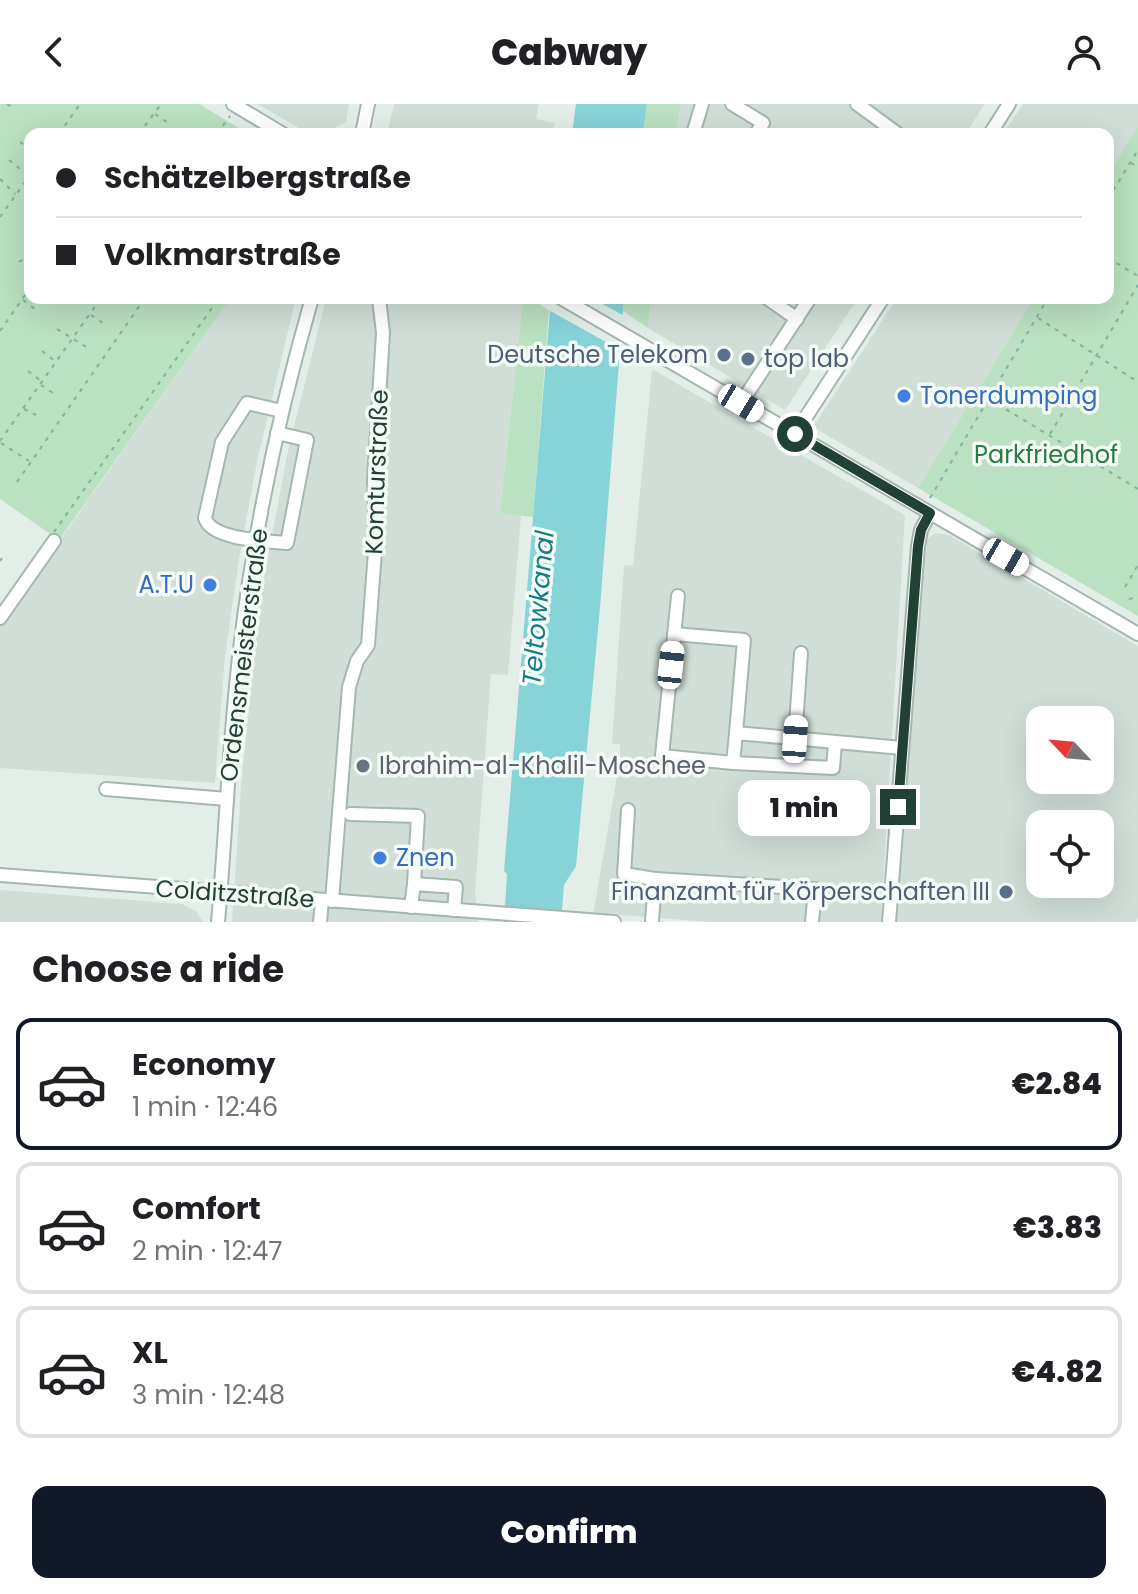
<!DOCTYPE html>
<meta charset="utf-8">
<style>
:root{--surface:#fff;--page:#f6f6f6;--text:#202124;--muted:#757577;--line:#e0e0e0;--accent:#111827}
body{margin:0;font-family:Poppins,sans-serif;background:var(--page);color:var(--text);height:100vh;display:flex;flex-direction:column;font-size:30px;white-space:nowrap}
*{box-sizing:border-box;margin:0}
p{font-size:26px;color:var(--muted)}
.icon{flex:none;width:44px;height:44px;fill:none;stroke:currentColor;stroke-width:2;stroke-linecap:round;stroke-linejoin:round}
.map{position:relative;height:818px;overflow:hidden}
.drawer{display:flex;flex-direction:column;background:var(--surface);flex:1}
.drawer>*{flex:none}
.top-card{position:absolute;left:24px;top:24px;width:1090px;height:176px;border-radius:16px;box-shadow:0 8px 32px #0002;display:grid;align-content:center;height:176px;padding:0 32px;background:var(--surface)}
.needle{width:52px;rotate:296deg}
.fabs{position:absolute;left:1026px;top:602px;display:grid;gap:16px}
.fabs a{display:grid;place-items:center;width:88px;height:88px;border-radius:16px;background:var(--surface);box-shadow:0 8px 32px #0002;font-size:40px}
.end{position:absolute;width:36px;height:36px;margin:-18px;border:10px solid #214135;background:#fff;box-shadow:0 0 0 4px #fff}
.from{border-radius:50%}
.bubble{position:absolute;height:56px;border-radius:16px;background:var(--surface);box-shadow:0 8px 32px #0002;font-size:26px;font-weight:800;line-height:56px;text-align:center}
.car{position:absolute;width:24px;height:48px;margin:-24px -12px;border-radius:10px;box-shadow:0 0 6px 2px #0007;background:linear-gradient(#fff 24%,#345 0 40%,#fff 0 76%,#345 0 86%,#fff 0)}
.top-card b{display:flex;align-items:center;gap:28px;height:76px;font-size:30px}
.top-card b+b{border-top:2px solid var(--line)}
.top-card i{width:20px;height:20px;background:var(--text)}
ul{padding:0;list-style:none}
li{display:flex;align-items:center;gap:24px;height:132px;margin:0 16px 12px;padding:0 16px;border:4px solid var(--line);border-radius:16px}
li div{flex:1}
li b{display:block;font-size:30px}
li em{font-style:normal;font-weight:800}
li.selected{border-color:var(--accent)}
li>.icon{width:72px;height:72px;stroke-width:1.5}
h2{padding:0 32px;font-size:36px;line-height:96px}
.primary-button{display:flex;gap:16px;margin-top:auto;padding:16px 32px}
.primary-button a{flex:1;height:92px;border-radius:16px;background:var(--accent);color:#fff;font-size:32px;font-weight:800;line-height:92px;text-align:center}
header{display:flex;justify-content:space-between;align-items:center;height:104px;padding:0 32px;background:var(--surface);font-size:36px;font-weight:800}
.map>svg:first-child{display:block}
</style>
<header><svg class="icon" aria-label="back" viewBox="0 0 24 24"><path d="M15 5l-7 7 7 7"/></svg>Cabway<svg class="icon" aria-label="person" viewBox="0 0 24 24"><circle cx="12" cy="8" r="4"/><path d="M4 21q1-7 8-7t8 7"/></svg></header>
<div class="map">
<svg width="1138" height="818" viewBox="0 0 1138 818">
<rect width="100%" height="100%" fill="#e3eee8"/>
<g fill="#d1ded7" fill-rule="evenodd">
<path d="M257 0H349L346 18 322 30H310Z"/>
<path d="M394 0H539L536 15 555 19 552 30H387Z"/>
<path d="M681 0H985L965 30H675Z"/>
<path d="M1023 0H1138V22L1108 71V30H1003Z"/>
<path d="M231 194H296L258 353 240 449 225 552 215 679 0 664V520L60 440 62 437 60 436Z"/>
<path d="M326 194H523L500 409 521 411 508 571 491 570 475 786 478 818H232L241 683 259 500 288 347Z"/>
<path d="M651 194H858L785 306 648 224Z"/>
<path d="M897 194H1034L918 384 813 323Z"/>
<path d="M652 265 905 411 881 818H712L607 810 593 811 620 655V640H612L624 461 633 462Z"/>
<path d="M935 429 949 431 1138 542V813L1135 818H896L924 443 927 435ZM1040 616H1100V676H1040ZM1040 720H1100V780H1040Z"/>
<path d="M0 786 182 800 197 808 203 818H0Z"/>
</g>
<g fill="#bae1c1">
<path d="M0 0H199L249 30H30V194H231L59 436 0 395Z"/>
<path d="M647 0H681L675 30H643Z"/>
<path d="M1138 22V512L918 384 1034 194H1108V71Z"/>
<path d="M523 194H529L549 206 533 413 500 409Z"/>
<path d="M624 194H651L648 224 623 207Z"/>
</g>
<g fill="#86d3d8">
<path d="M576 0H647L643 30H572Z"/>
<path d="M551 194H624L600 503 576 762 564 781 561 818H504L507 770 504 767Z"/>
</g>
<path fill="#e3eee8" d="M547 194H592L626 213 624 248 545 204Z"/>
<g fill="none" stroke-linecap="round" stroke-linejoin="round">
<g stroke="#a5b7af" stroke-width="16">
<g id="minor">
<path d="M233 0 283 30"/>
<path d="M732 0 763 19 756 30"/>
<path d="M857 0 898 30"/>
<path d="M362 30 368 0"/>
<path d="M693 30 702 0"/>
<path d="M990 30 1009 0"/>
<path d="M561 194 1138 530"/>
<path d="M767 194 797 215"/>
<path d="M741 299 810 194"/>
<path d="M277 329 307 336 287 439C267 437 211 436 205 414L222 338 247 299 282 307"/>
<path d="M795 330 883 194"/>
<path d="M678 492 662 652 733 659 736 629 902 644"/>
<path d="M0 514 54 437"/>
<path d="M674 530 744 536 736 629"/>
<path d="M795 635 801 549"/>
<path d="M733 659 833 664 835 639"/>
<path d="M106 685 227 695"/>
<path d="M628 706 624 770 655 775 652 818"/>
<path d="M350 710 418 712 414 780"/>
<path d="M0 771 614 818"/>
<path d="M655 775 815 785 812 818"/>
<path d="M332 797 349 583 357 557 368 541 372 487 376 435 374 376 383 229 379 194"/>
<path d="M411 803 414 780 456 783 454 806"/>
<path d="M218 818C226 727 229 636 240 545 254 426 279 309 312 194"/>
<path d="M320 818 322 796"/>
<path d="M889 818 918 442 921 426 930 409"/>
</g>
</g>
<g stroke="#80b59f" stroke-width="2" stroke-dasharray="4 6" stroke-linecap="butt">
<path d="M7 0 15 5"/>
<path d="M155 10 170 20 169 22"/>
<path d="M59 30 80 0"/>
<path d="M139 30 161 0"/>
<path d="M217 30 230 12"/>
<path d="M20 38 30 45"/>
<path d="M9 56 28 71"/>
<path d="M1131 59 1138 63"/>
<path d="M0 75 15 90"/>
<path d="M1108 95 1138 46"/>
<path d="M0 113 30 71"/>
<path d="M1108 154 1138 172"/>
<path d="M19 158 25 154 30 156"/>
<path d="M117 194 121 197"/>
<path d="M23 196 39 208"/>
<path d="M91 211 106 221"/>
<path d="M1038 214 1138 278"/>
<path d="M57 225 88 244"/>
<path d="M0 227 30 184"/>
<path d="M42 247 55 257"/>
<path d="M28 267 41 277"/>
<path d="M41 281 56 291"/>
<path d="M989 295 1138 385"/>
<path d="M24 305 36 311"/>
<path d="M1050 330 1138 181"/>
<path d="M0 337 101 194"/>
<path d="M1 339 29 357"/>
<path d="M17 378 145 194"/>
<path d="M930 394 1048 194"/>
<path d="M54 428 219 194"/>
<path d="M0 457 2 454"/>
<path d="M1125 483 1138 461"/>
<path d="M1129 495 1138 493"/>
</g>
<use href="#minor" stroke="#fff" stroke-width="12"/>
</g>
<g fill="none" stroke-linecap="round" stroke-linejoin="round">
<path stroke="#214135" stroke-width="10" d="M795 330 930 409 921 426 918 442 898 703"/>
</g>
<g fill="#5c6f8a" stroke="#f4faf6" stroke-width="3">
<circle cx="724" cy="251" r="8"/>
<circle cx="748" cy="255" r="8"/>
<circle cx="1006" cy="788" r="8"/>
</g>
<g fill="#3f7fe0" stroke="#f4faf6" stroke-width="3">
<circle cx="904" cy="292" r="8"/>
<circle cx="210" cy="481" r="8"/>
<circle cx="380" cy="754" r="8"/>
</g>
<circle fill="#6b7280" stroke="#f4faf6" stroke-width="3" cx="363" cy="662" r="8"/>
<g text-anchor="middle" stroke-width="7" stroke-linejoin="round" paint-order="stroke">
<g font-size="24" fill="#4e5e75" stroke="#f4faf6" text-anchor="end">
<text x="708" y="259">Deutsche Telekom</text>
<text x="764" y="263" text-anchor="start">top lab</text>
<text x="990" y="796">Finanzamt für Körperschaften III</text>
</g>
<g font-size="24" fill="#366cbe" stroke="#f4faf6" text-anchor="start">
<text x="920" y="300">Tonerdumping</text>
<text x="194" y="489" text-anchor="end">A.T.U</text>
<text x="396" y="762">Znen</text>
</g>
<g font-size="24" fill="#277c3f" stroke="#f4faf6">
<text x="1046" y="359">Parkfriedhof</text>
</g>
<g font-size="24" fill="#214135" stroke="#f4faf6">
<text transform="translate(377 368) rotate(-88)" y="8">Komturstraße</text>
<text transform="translate(244 551) rotate(-83)" y="8">Ordensmeisterstraße</text>
<text transform="translate(235 790) rotate(4)" y="8">Colditzstraße</text>
</g>
<g font-size="24" fill="#5b616d" stroke="#f4faf6" text-anchor="start">
<text x="379" y="670">Ibrahim-al-Khalil-Moschee</text>
</g>
<g font-size="26" font-style="italic" fill="#157c83" stroke="#f4faf6">
<text transform="translate(538 504) rotate(-85)" y="9">Teltowkanal</text>
</g>
</g>
</svg>
<div class="fabs">
<a><svg class="needle" viewBox="-14 -14 28 28"><path d="M0-13l5 13h-10z" fill="#e53935"/><path d="M0 13l5-13h-10z" fill="#757577"/></svg></a>
<a><svg class="icon" aria-label="locate" viewBox="0 0 24 24"><circle cx="12" cy="12" r="6"/><path d="M12 2v4M12 18v4M2 12h4M18 12h4"/></svg></a>
</div>
<i class="end from" style="left:795px;top:330px"></i>
<i class="end" style="left:898px;top:703px"></i>
<div class="bubble" style="left:738px;top:676px;width:132px">1 min</div>
<i class="car" style="left:741px;top:299px;rotate:121deg"></i>
<i class="car" style="left:1006px;top:453px;rotate:120deg"></i>
<i class="car" style="left:671px;top:561px;rotate:6deg"></i>
<i class="car" style="left:795px;top:635px;rotate:4deg"></i>
<div class="top-card">
<b><i class="from"></i>Schätzelbergstraße</b>
<b><i></i>Volkmarstraße</b>
</div>
</div>
<section class="drawer">
<h2>Choose a ride</h2>
<ul>
<li class="selected"><svg class="icon" aria-label="car" viewBox="0 0 24 24"><path d="M5 17H2v-5l4-1 3-4h7l3 4 3 1v5h-3M9 17h6M6 11h13"/><circle cx="7" cy="17" r="2"/><circle cx="17" cy="17" r="2"/></svg><div><b>Economy</b><p>1 min · 12:46</p></div><em>€2.84</em></li>
<li><svg class="icon" aria-label="car" viewBox="0 0 24 24"><path d="M5 17H2v-5l4-1 3-4h7l3 4 3 1v5h-3M9 17h6M6 11h13"/><circle cx="7" cy="17" r="2"/><circle cx="17" cy="17" r="2"/></svg><div><b>Comfort</b><p>2 min · 12:47</p></div><em>€3.83</em></li>
<li><svg class="icon" aria-label="car" viewBox="0 0 24 24"><path d="M5 17H2v-5l4-1 3-4h7l3 4 3 1v5h-3M9 17h6M6 11h13"/><circle cx="7" cy="17" r="2"/><circle cx="17" cy="17" r="2"/></svg><div><b>XL</b><p>3 min · 12:48</p></div><em>€4.82</em></li>
</ul>
<div class="primary-button"><a>Confirm</a></div>
</section>
